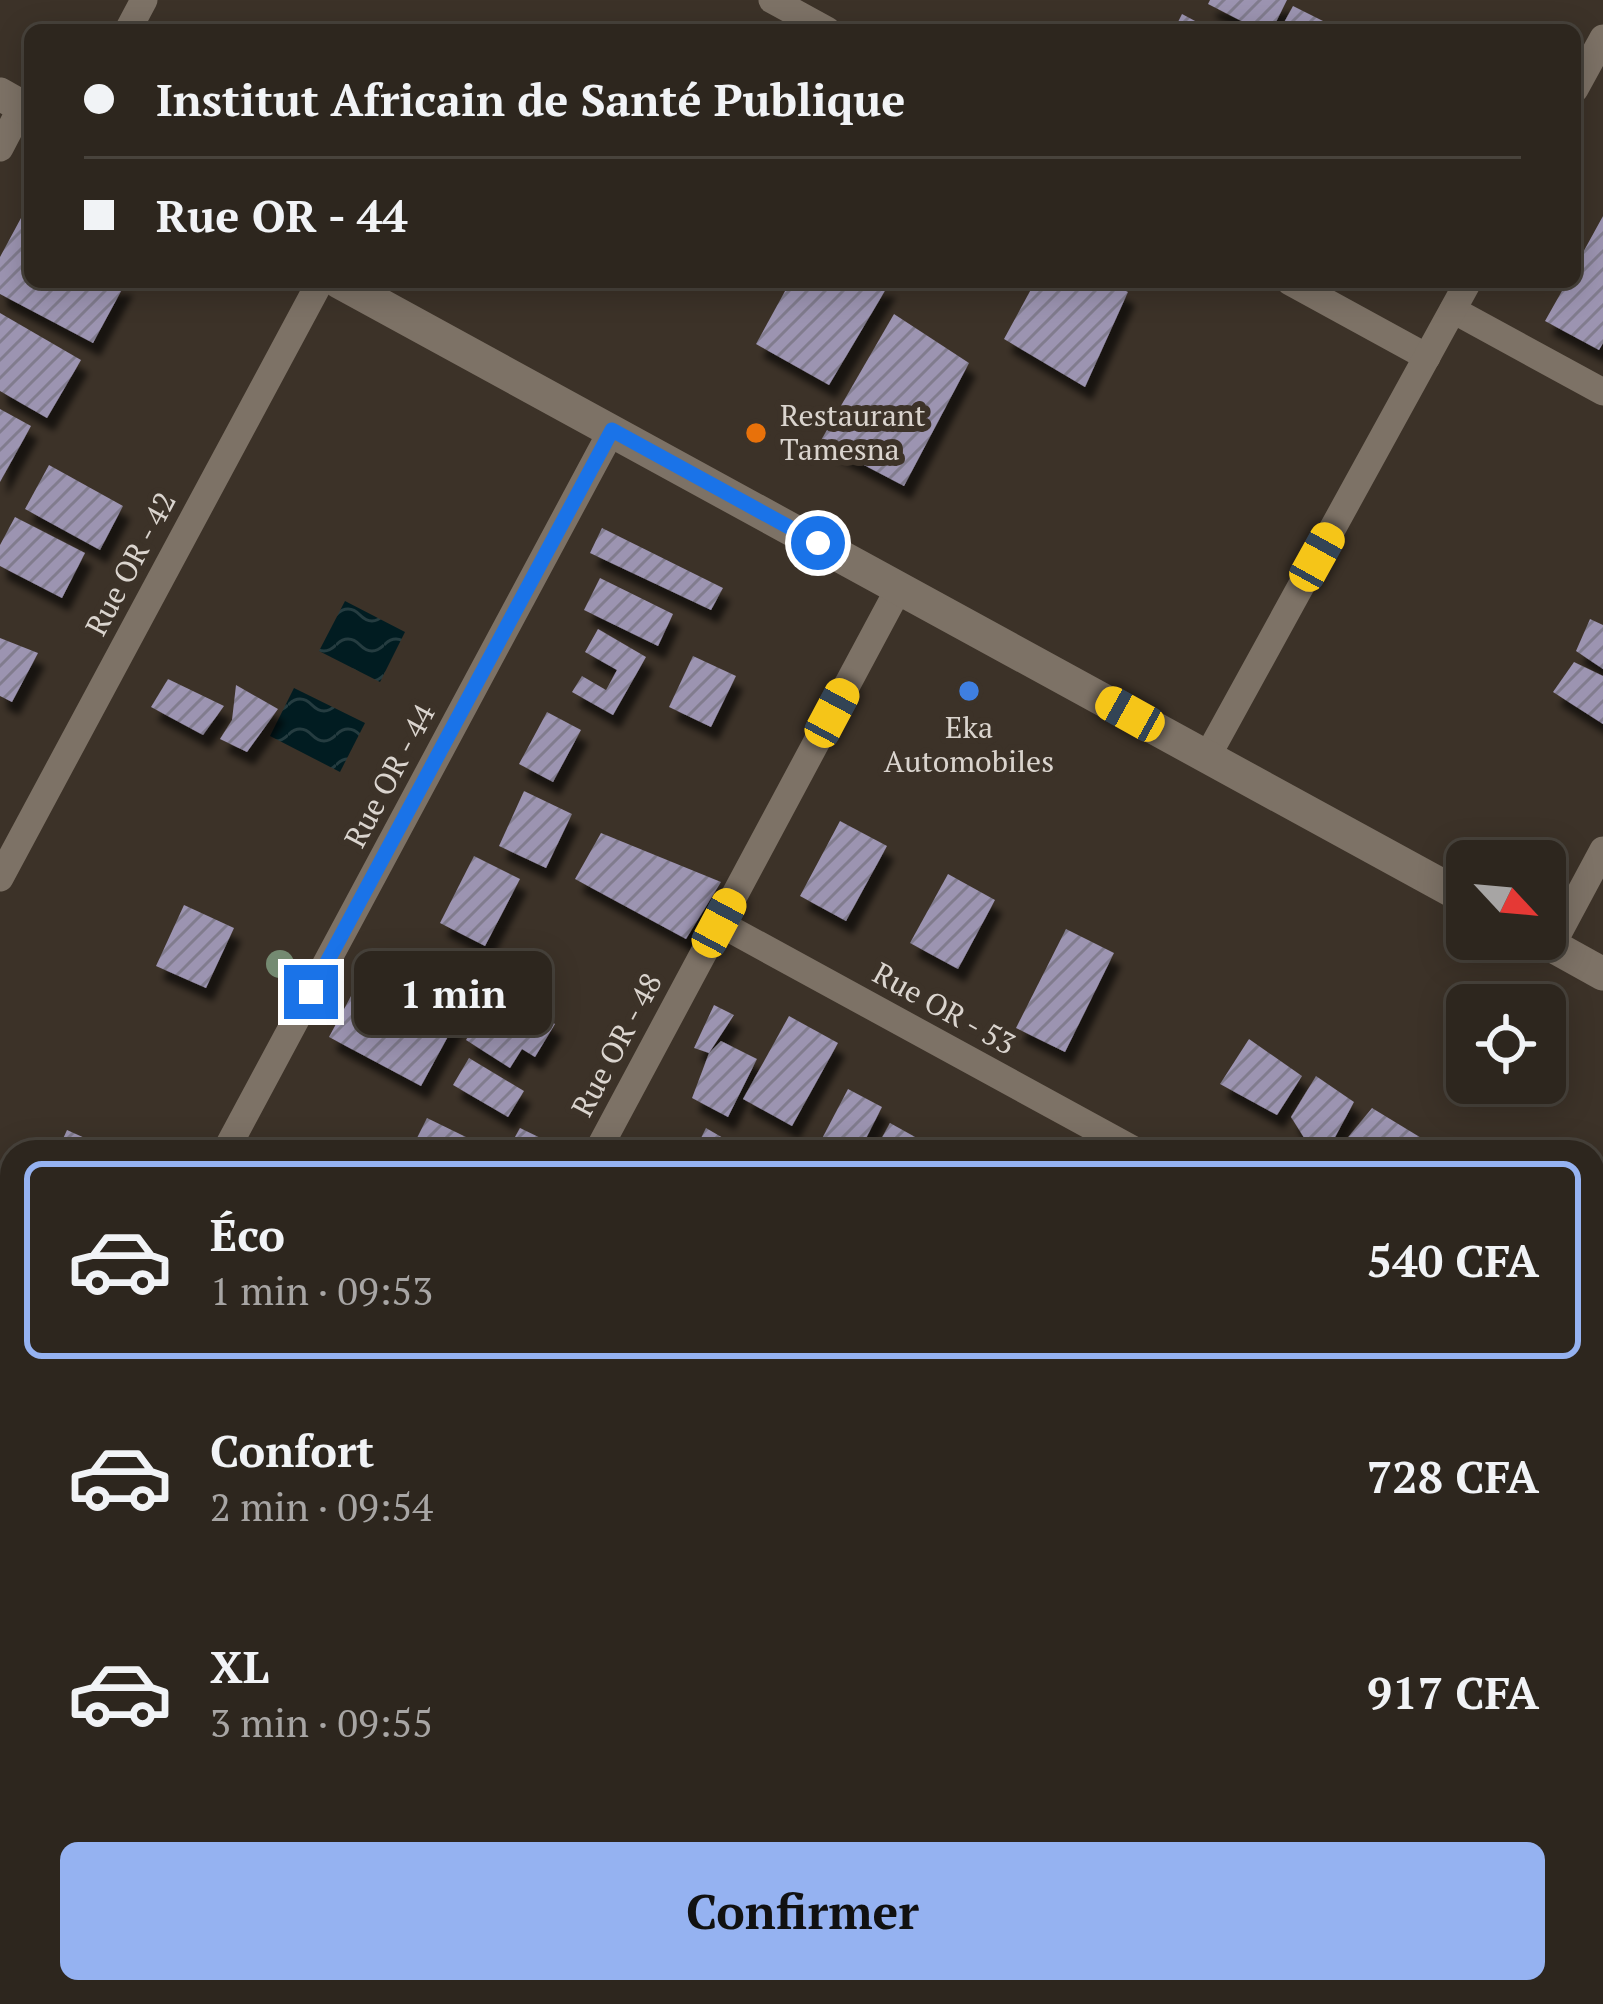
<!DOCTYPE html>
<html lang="fr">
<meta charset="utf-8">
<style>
:root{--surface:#2d261e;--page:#39322b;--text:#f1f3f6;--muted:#a7a5a4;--line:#48433c;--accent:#95b2f1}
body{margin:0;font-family:"PT Serif",serif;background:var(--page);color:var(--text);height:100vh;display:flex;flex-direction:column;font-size:45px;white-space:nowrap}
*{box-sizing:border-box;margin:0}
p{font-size:39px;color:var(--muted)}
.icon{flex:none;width:66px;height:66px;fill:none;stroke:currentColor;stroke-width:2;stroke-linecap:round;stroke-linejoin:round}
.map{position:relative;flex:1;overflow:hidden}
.panel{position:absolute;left:0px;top:1140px;width:1605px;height:864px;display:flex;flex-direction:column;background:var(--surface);border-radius:36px 36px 0 0;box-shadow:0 6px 30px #0003,0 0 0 3px var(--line)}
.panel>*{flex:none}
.hud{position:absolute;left:24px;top:24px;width:1557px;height:264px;border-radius:18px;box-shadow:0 6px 30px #0003,0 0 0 3px var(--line);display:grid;align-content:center;height:264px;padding:0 60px;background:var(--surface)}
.needle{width:78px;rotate:116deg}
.controls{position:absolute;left:1446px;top:840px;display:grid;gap:24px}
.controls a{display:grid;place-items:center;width:120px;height:120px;border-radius:18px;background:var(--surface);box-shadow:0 6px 30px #0003,0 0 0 3px var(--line);font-size:60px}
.end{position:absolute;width:54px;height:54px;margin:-27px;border:15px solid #1a73e8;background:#fff;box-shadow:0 0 0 6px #fff}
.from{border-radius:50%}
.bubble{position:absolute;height:84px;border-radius:18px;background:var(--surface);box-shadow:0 6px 30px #0003,0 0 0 3px var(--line);font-size:39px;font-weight:800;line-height:84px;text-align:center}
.car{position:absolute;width:36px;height:72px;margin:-36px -18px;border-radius:15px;box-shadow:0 0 9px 3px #0007;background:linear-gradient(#f5c518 24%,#345 0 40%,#f5c518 0 76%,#345 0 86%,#f5c518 0)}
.hud b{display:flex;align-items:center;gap:42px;height:114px;font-size:45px}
.hud b+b{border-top:3px solid var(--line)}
.hud i{width:30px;height:30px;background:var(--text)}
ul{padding:21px 0 0;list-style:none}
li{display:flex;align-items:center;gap:36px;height:198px;margin:0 24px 18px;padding:0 36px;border:6px solid transparent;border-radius:18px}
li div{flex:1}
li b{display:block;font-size:45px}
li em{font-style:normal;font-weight:800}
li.active{border-color:var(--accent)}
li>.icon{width:108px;height:108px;stroke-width:1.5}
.button{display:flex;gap:24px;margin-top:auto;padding:24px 60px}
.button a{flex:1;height:138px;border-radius:18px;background:var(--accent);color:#111;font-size:48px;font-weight:800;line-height:138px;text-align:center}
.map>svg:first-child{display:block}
</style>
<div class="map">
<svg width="1603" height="2004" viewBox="0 0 1603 2004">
<defs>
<pattern id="water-waves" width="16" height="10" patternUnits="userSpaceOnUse" patternTransform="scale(3)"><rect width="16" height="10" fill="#011c21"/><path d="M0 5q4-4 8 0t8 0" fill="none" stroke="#253c40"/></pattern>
<pattern id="building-hatch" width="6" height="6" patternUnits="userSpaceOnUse" patternTransform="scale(3)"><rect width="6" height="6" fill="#9c94b1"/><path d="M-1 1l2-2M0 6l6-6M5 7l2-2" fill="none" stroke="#817b8e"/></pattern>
<filter id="shadow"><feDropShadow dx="7" dy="13" stdDeviation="3" flood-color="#0009"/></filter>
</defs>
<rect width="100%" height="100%" fill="#3c3228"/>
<g fill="url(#water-waves)">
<path d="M345 601 405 632 380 682 319 651Z"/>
<path d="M294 688 365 723 340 772 270 736Z"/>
</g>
<g fill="url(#building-hatch)" filter="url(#shadow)">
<path d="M1210 0H1287L1272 30H1259L1208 4Z"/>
<path d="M1293 6 1341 30H1280Z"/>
<path d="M1182 14 1212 30H1174Z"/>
<path d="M1603 216V343L1599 350 1545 321 1567 282H1575V267Z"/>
<path d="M21 218 30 223V282H126L93 343 0 294V257Z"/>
<path d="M790 282 889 284 829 385 756 344Z"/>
<path d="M1035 282H1108L1128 292 1085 387 1004 339Z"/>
<path d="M0 313 81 360 47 418 0 391Z"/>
<path d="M894 314 969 363 904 486 820 442Z"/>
<path d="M0 409 31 426 0 482Z"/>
<path d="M49 465 123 506 100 550 25 509Z"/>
<path d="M15 517 85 553 62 598 0 566V545Z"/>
<path d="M602 528 723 588 711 610 590 553Z"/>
<path d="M600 578 673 614 658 646 584 610Z"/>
<path d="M1590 619 1603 625V669L1576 651Z"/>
<path d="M598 629 646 657 613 715 572 692 582 676 606 690 617 670 585 652Z"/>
<path d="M0 638 38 653 12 702 0 696Z"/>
<path d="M693 656 736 676 711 727 669 707Z"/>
<path d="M1574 662 1603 676V724L1553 692Z"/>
<path d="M168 679 224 706 203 735 151 707Z"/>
<path d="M236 685 278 709 247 752 220 739 232 720Z"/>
<path d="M547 712 581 730 553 782 519 764Z"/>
<path d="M524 791 572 814 546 868 499 846Z"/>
<path d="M840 821 887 846 846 921 800 896Z"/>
<path d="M601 833 721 882 686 939 575 879Z"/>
<path d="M474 856 520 879 485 946 440 923Z"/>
<path d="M948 874 995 900 958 969 910 943Z"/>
<path d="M184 905 234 928 206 988 156 966Z"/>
<path d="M1066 929 1114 953 1065 1052 1016 1028Z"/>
<path d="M372 957 464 1007 421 1086 329 1037Z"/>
<path d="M506 993 555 1024 535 1057 522 1049 510 1068 466 1040 476 1024 483 1029Z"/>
<path d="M714 1005 734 1015 709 1053 721 1041 757 1059 728 1117 692 1098 709 1053 694 1048Z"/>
<path d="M789 1016 838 1043 792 1126 743 1099Z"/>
<path d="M1249 1039 1302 1076 1277 1115 1220 1084Z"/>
<path d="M469 1058 524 1091 508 1117 453 1085Z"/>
<path d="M1316 1076 1354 1102 1327 1152H1313L1291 1117Z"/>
<path d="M848 1089 882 1107 859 1152H815Z"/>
<path d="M1372 1108 1423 1139 1415 1152H1336Z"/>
<path d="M427 1118 466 1137 458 1152H410Z"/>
<path d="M890 1123 926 1143 921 1152H874Z"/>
<path d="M520 1128 553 1144 549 1152H526L511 1144Z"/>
<path d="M706 1128 747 1152H694Z"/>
<path d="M67 1130 116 1152H57Z"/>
<path d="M1593 1184 1603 1191V1213L1593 1229Z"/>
<path d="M1603 1845V1950L1593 1944V1861Z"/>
<path d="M194 1992H256L249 2004H189Z"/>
<path d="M689 1992H726L720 2004Z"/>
<path d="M1045 1992H1098L1092 2004H1070Z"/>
<path d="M1528 1992H1592L1585 2004H1523Z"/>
</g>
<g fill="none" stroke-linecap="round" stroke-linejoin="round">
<g stroke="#7d7266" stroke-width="27">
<path d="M772 0 827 30"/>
<path d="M128 30 144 0"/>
<path d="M1575 89 1603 38"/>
<path d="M0 148 22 106"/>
<path d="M1290 282 1427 357"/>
<path d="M1453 310 1603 392"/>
<path d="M1207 757 1468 282"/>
<path d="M0 878 320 282"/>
<path d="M719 923 1138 1152"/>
<path d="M1552 945 1603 850"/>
<path d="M225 1152 612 430"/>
<path d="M597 1152 899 588"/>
<path d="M1593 1401 1603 1407"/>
<path d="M0 1431 12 1438"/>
<path d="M1593 1525 1603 1507"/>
<path d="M1593 1775 1603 1781"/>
<path d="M0 1803 12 1809"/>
<path d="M297 1992 321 2004"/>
<path d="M1413 1992 1435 2004"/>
<path d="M141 2004 147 1992"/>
<path d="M487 2004 493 1992"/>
<path d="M801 2004 808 1992"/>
<path d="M979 2004 986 1992"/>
<path d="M1330 2004 1336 1992"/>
</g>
<g stroke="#7d7266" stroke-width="33">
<path d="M0 94 30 111"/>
<path d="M339 282 1467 899"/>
<path d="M1540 939 1603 974"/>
</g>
</g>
<circle fill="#748a71" cx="280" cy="964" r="14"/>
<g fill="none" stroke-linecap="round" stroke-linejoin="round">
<path stroke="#1a73e8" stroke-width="15" d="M311 992 612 430 818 543"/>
</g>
<circle fill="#e8710a" stroke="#3c3228" stroke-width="4.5" cx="756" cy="433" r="12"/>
<circle fill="#3f7fe0" stroke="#3c3228" stroke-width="4.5" cx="969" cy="691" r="12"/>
<g text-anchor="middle" stroke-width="12" stroke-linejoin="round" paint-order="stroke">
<g font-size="30" fill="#dad4ce" stroke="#3c3228" text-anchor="start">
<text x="780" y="426">Restaurant<tspan x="780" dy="34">Tamesna</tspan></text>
<text x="969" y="738" text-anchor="middle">Eka<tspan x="969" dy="34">Automobiles</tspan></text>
</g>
<g font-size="30" fill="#dad4ce" stroke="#3c3228">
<text transform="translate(131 564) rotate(-62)" y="10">Rue OR - 42</text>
<text transform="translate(390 776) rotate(-62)" y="10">Rue OR - 44</text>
<text transform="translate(944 1009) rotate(29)" y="10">Rue OR - 53</text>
<text transform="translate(617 1045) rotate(-62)" y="10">Rue OR - 48</text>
</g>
</g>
</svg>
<div class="controls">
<a><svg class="needle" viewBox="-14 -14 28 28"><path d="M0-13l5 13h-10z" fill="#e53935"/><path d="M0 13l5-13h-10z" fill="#a7a5a4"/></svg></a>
<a><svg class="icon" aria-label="locate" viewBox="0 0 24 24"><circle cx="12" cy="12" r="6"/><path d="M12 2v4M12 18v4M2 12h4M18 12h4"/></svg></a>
</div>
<i class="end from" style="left:818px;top:543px"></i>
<i class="end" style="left:311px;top:992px"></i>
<div class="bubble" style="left:354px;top:951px;width:198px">1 min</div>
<i class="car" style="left:1317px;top:557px;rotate:29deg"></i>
<i class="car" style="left:832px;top:713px;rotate:28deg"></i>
<i class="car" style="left:1130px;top:714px;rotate:299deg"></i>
<i class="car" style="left:719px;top:923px;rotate:28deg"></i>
<div class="hud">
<b><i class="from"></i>Institut Africain de Santé Publique</b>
<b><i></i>Rue OR - 44</b>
</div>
<section class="panel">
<ul>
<li class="active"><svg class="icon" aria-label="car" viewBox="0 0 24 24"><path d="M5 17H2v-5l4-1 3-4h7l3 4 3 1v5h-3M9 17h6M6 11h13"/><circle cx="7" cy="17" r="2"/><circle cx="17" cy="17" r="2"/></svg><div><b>Éco</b><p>1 min · 09:53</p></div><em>540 CFA</em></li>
<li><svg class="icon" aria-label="car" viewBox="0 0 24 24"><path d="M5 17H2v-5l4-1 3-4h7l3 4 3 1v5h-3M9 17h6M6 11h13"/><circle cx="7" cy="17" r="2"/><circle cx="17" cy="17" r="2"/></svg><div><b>Confort</b><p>2 min · 09:54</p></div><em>728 CFA</em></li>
<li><svg class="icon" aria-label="car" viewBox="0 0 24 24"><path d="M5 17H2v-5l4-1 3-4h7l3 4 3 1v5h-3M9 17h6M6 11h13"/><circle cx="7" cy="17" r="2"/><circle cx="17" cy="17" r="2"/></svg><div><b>XL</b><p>3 min · 09:55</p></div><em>917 CFA</em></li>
</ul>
<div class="button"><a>Confirmer</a></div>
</section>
</div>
